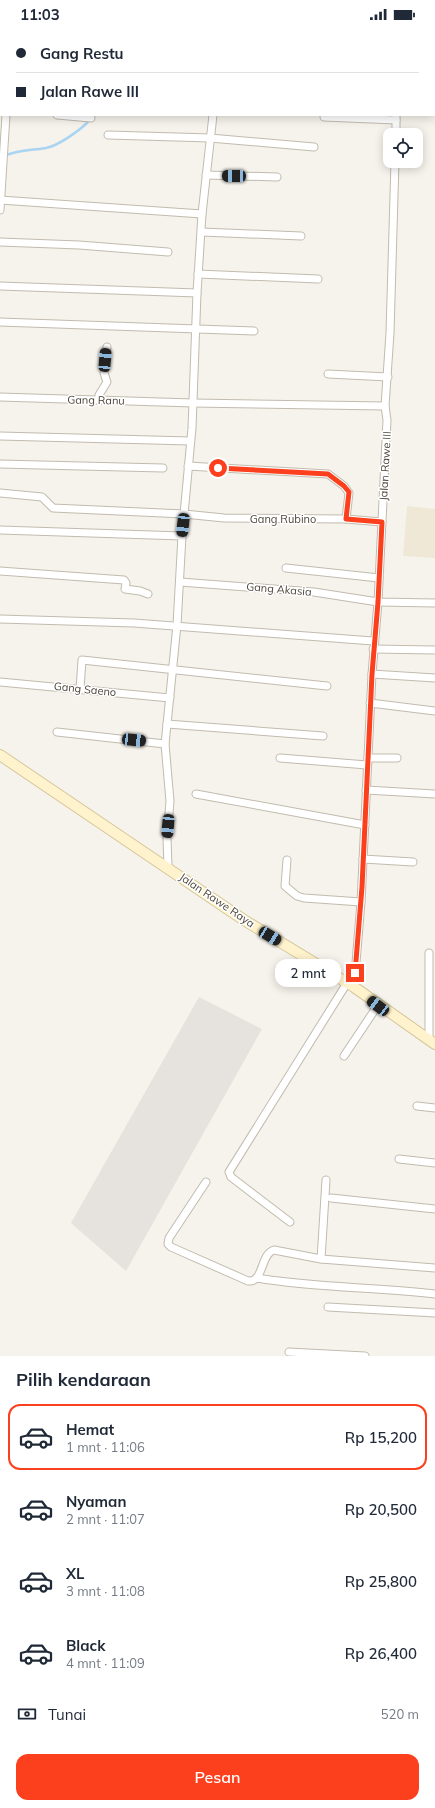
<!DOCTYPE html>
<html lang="id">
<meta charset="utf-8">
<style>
:root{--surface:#fff;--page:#f6f6f7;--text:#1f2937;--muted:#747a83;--line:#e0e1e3;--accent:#fc3f1d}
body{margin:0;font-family:Mulish,sans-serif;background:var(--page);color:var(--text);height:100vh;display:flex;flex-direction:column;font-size:15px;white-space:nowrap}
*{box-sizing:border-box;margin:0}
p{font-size:13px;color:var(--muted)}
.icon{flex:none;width:22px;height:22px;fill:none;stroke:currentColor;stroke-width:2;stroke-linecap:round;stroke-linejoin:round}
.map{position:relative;height:1328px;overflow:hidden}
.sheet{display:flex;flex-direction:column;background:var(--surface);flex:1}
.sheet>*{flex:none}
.hud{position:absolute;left:0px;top:0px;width:435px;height:88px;box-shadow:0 2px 10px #0003;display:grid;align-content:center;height:88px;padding:0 16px;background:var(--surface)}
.controls{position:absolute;left:383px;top:100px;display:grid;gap:8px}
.controls a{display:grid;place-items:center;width:40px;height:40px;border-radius:8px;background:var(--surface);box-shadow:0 2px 10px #0003;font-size:20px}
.end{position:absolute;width:18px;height:18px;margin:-9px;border:5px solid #fc3f1d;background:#fff;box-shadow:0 0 0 2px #fff}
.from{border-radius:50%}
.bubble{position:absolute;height:28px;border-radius:12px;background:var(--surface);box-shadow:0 2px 10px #0003;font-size:13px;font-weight:600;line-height:28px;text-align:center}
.car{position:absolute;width:12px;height:24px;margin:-12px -6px;border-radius:5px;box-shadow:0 0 3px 1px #0007;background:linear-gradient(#222 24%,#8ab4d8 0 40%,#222 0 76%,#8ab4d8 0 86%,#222 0)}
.hud b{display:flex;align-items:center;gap:14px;height:38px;font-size:15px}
.hud b+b{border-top:1px solid var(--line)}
.hud i{width:10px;height:10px;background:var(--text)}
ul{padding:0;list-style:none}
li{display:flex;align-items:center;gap:12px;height:66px;margin:0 8px 6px;padding:0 8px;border:2px solid transparent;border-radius:12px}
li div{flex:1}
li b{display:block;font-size:15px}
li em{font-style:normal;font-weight:600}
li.active{border-color:var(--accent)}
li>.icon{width:36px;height:36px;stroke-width:1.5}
h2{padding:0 16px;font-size:18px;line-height:48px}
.pay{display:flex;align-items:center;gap:10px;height:44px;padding:0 16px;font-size:15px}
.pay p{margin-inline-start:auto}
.action{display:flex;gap:8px;margin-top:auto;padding:8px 16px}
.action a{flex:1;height:46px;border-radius:12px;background:var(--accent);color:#fff;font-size:16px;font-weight:600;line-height:46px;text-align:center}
.status{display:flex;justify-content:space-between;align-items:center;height:28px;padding:0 20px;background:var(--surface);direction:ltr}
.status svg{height:11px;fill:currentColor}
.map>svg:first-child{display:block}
</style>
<div class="status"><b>11:03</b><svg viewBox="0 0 49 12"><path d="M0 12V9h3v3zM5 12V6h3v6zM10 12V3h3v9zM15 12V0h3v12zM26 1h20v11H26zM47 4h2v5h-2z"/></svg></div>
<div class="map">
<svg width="435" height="1328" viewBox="0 0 435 1328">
<rect width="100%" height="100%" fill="#f6f3ec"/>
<path fill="#e6e2dd" d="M199 969 262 1001 126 1243 71 1195Z"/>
<path fill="#efe8d6" d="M407 478 435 481V530L403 528Z"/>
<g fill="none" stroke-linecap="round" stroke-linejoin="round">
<g stroke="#a9d4f2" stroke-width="2.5">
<path d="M184 0V1"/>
<path d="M4 128C22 121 29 123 46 120 58 118 84 100 90 91"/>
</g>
<g stroke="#c2bbae" stroke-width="9">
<g id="street">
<path d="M8 1V0"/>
<path d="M224 1V0"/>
<path d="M400 1V0"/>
<path d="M0 18H1"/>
<path d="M0 73H1"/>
<path d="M57 87 91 90"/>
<path d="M324 89 396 92"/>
<path d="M108 107 210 110 314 119"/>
<path d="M396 107V87"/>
<path d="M206 147 277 149"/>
<path d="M0 172 202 186"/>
<path d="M0 182 6 87"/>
<path d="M202 204 301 208"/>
<path d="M0 214 79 217 168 224"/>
<path d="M198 246 318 251"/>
<path d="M0 258 197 265"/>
<path d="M0 294 254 303"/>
<path d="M328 346 388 349"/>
<path d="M0 369 193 375 385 378"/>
<path d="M99 372V367L107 354 104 345 107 319"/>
<path d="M0 408 190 413"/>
<path d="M0 436 163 440"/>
<path d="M188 438 328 446 344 458 349 465 346 491"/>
<path d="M0 465 42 469 53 480 184 486 224 490 346 491 382 494"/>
<path d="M0 502 182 508"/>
<path d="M286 540 379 550"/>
<path d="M0 543 124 552 126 555 125 561 140 563 148 566"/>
<path d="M180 554 314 564 378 574 435 575"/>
<path d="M0 591 134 595 373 613"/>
<path d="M373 621 435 622"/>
<path d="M372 646 435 650"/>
<path d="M0 654 170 670"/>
<path d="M80 661 82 632 327 658"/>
<path d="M370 675 435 683"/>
<path d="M167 696 323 708"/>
<path d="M57 704 165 716"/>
<path d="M280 730 367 737"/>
<path d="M368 730H397"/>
<path d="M366 762 435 766"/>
<path d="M196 766 365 797"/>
<path d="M363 831 413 834"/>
<path d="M287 832 285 858 297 868 304 870 361 874"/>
<path d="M168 839 167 810 170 773 165 716 177 597 182 508 192 400 197 265 202 186 213 87"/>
<path d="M354 959 361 874 372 646 378 574 387 392 385 378 390 305 395 133"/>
<path d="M429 1011V925"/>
<path d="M344 1028 378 977"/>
<path d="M417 1078 435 1080"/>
<path d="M399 1131 435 1135"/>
<path d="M206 1154 169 1210 168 1216 171 1219 248 1253C264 1255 260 1226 274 1222L321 1231 435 1240"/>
<path d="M331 1170 435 1181"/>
<path d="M290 1194 231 1149 229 1144 347 955"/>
<path d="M321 1231 326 1152"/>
<path d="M257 1250C316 1260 376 1259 435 1266"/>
<path d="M328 1279 435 1285"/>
<path d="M289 1324 365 1328"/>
</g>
</g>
<g stroke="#d6c79b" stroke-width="12">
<path id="secondary" d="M0 727 244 892 354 959 435 1016"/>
</g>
<use href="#street" stroke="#fff" stroke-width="7"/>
<use href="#secondary" stroke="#fff3cd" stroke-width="10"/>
</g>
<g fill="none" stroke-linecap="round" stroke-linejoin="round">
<path stroke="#fc3f1d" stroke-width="5" d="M218 440 328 446 344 458 349 464 346 491 382 494 378 574 372 646 362 859 355 945"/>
</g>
<g text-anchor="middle" stroke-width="3" stroke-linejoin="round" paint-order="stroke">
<g font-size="11" fill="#4b4439" stroke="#fff">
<text transform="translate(96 372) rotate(1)" y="4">Gang Ranu</text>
<text transform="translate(385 438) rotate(-87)" y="4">Jalan Rawe III</text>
<text x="283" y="495">Gang Rubino</text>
<text transform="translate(279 561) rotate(5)" y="4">Gang Akasia</text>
<text transform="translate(85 661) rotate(6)" y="4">Gang Saeno</text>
<text transform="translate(217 872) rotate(34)" y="4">Jalan Rawe Raya</text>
</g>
</g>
</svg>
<div class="controls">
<a><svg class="icon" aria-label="locate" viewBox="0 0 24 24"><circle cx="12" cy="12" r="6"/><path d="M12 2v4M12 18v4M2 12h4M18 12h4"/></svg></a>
</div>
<i class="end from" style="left:218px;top:440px"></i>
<i class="end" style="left:355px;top:945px"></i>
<div class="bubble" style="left:275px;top:931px;width:66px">2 mnt</div>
<i class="car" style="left:234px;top:148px;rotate:271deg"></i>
<i class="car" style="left:105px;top:332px;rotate:5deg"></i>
<i class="car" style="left:183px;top:497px;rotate:186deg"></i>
<i class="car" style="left:134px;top:712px;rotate:96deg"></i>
<i class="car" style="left:168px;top:798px;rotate:185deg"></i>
<i class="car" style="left:270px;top:908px;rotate:121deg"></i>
<i class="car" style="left:378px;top:978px;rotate:307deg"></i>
<div class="hud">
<b><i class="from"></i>Gang Restu</b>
<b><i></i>Jalan Rawe III</b>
</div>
</div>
<section class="sheet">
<h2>Pilih kendaraan</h2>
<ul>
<li class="active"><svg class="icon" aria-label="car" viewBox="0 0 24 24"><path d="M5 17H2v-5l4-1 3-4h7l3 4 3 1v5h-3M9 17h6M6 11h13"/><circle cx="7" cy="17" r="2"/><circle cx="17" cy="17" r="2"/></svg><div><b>Hemat</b><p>1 mnt · 11:06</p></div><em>Rp 15,200</em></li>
<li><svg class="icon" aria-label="car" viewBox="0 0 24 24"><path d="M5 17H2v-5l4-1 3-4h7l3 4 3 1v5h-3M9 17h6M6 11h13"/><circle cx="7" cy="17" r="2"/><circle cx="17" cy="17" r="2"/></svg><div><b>Nyaman</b><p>2 mnt · 11:07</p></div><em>Rp 20,500</em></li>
<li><svg class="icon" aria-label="car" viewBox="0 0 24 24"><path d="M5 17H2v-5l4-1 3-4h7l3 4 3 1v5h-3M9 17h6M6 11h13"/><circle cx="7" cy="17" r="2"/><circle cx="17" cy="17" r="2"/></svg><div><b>XL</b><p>3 mnt · 11:08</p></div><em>Rp 25,800</em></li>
<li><svg class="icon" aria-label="car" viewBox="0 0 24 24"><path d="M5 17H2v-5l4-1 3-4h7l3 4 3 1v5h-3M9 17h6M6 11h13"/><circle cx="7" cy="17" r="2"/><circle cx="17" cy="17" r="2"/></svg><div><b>Black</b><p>4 mnt · 11:09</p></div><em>Rp 26,400</em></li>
</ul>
<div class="pay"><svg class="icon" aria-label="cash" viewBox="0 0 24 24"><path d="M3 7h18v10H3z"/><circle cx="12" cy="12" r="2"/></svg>Tunai<p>520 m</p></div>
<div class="action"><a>Pesan</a></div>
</section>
